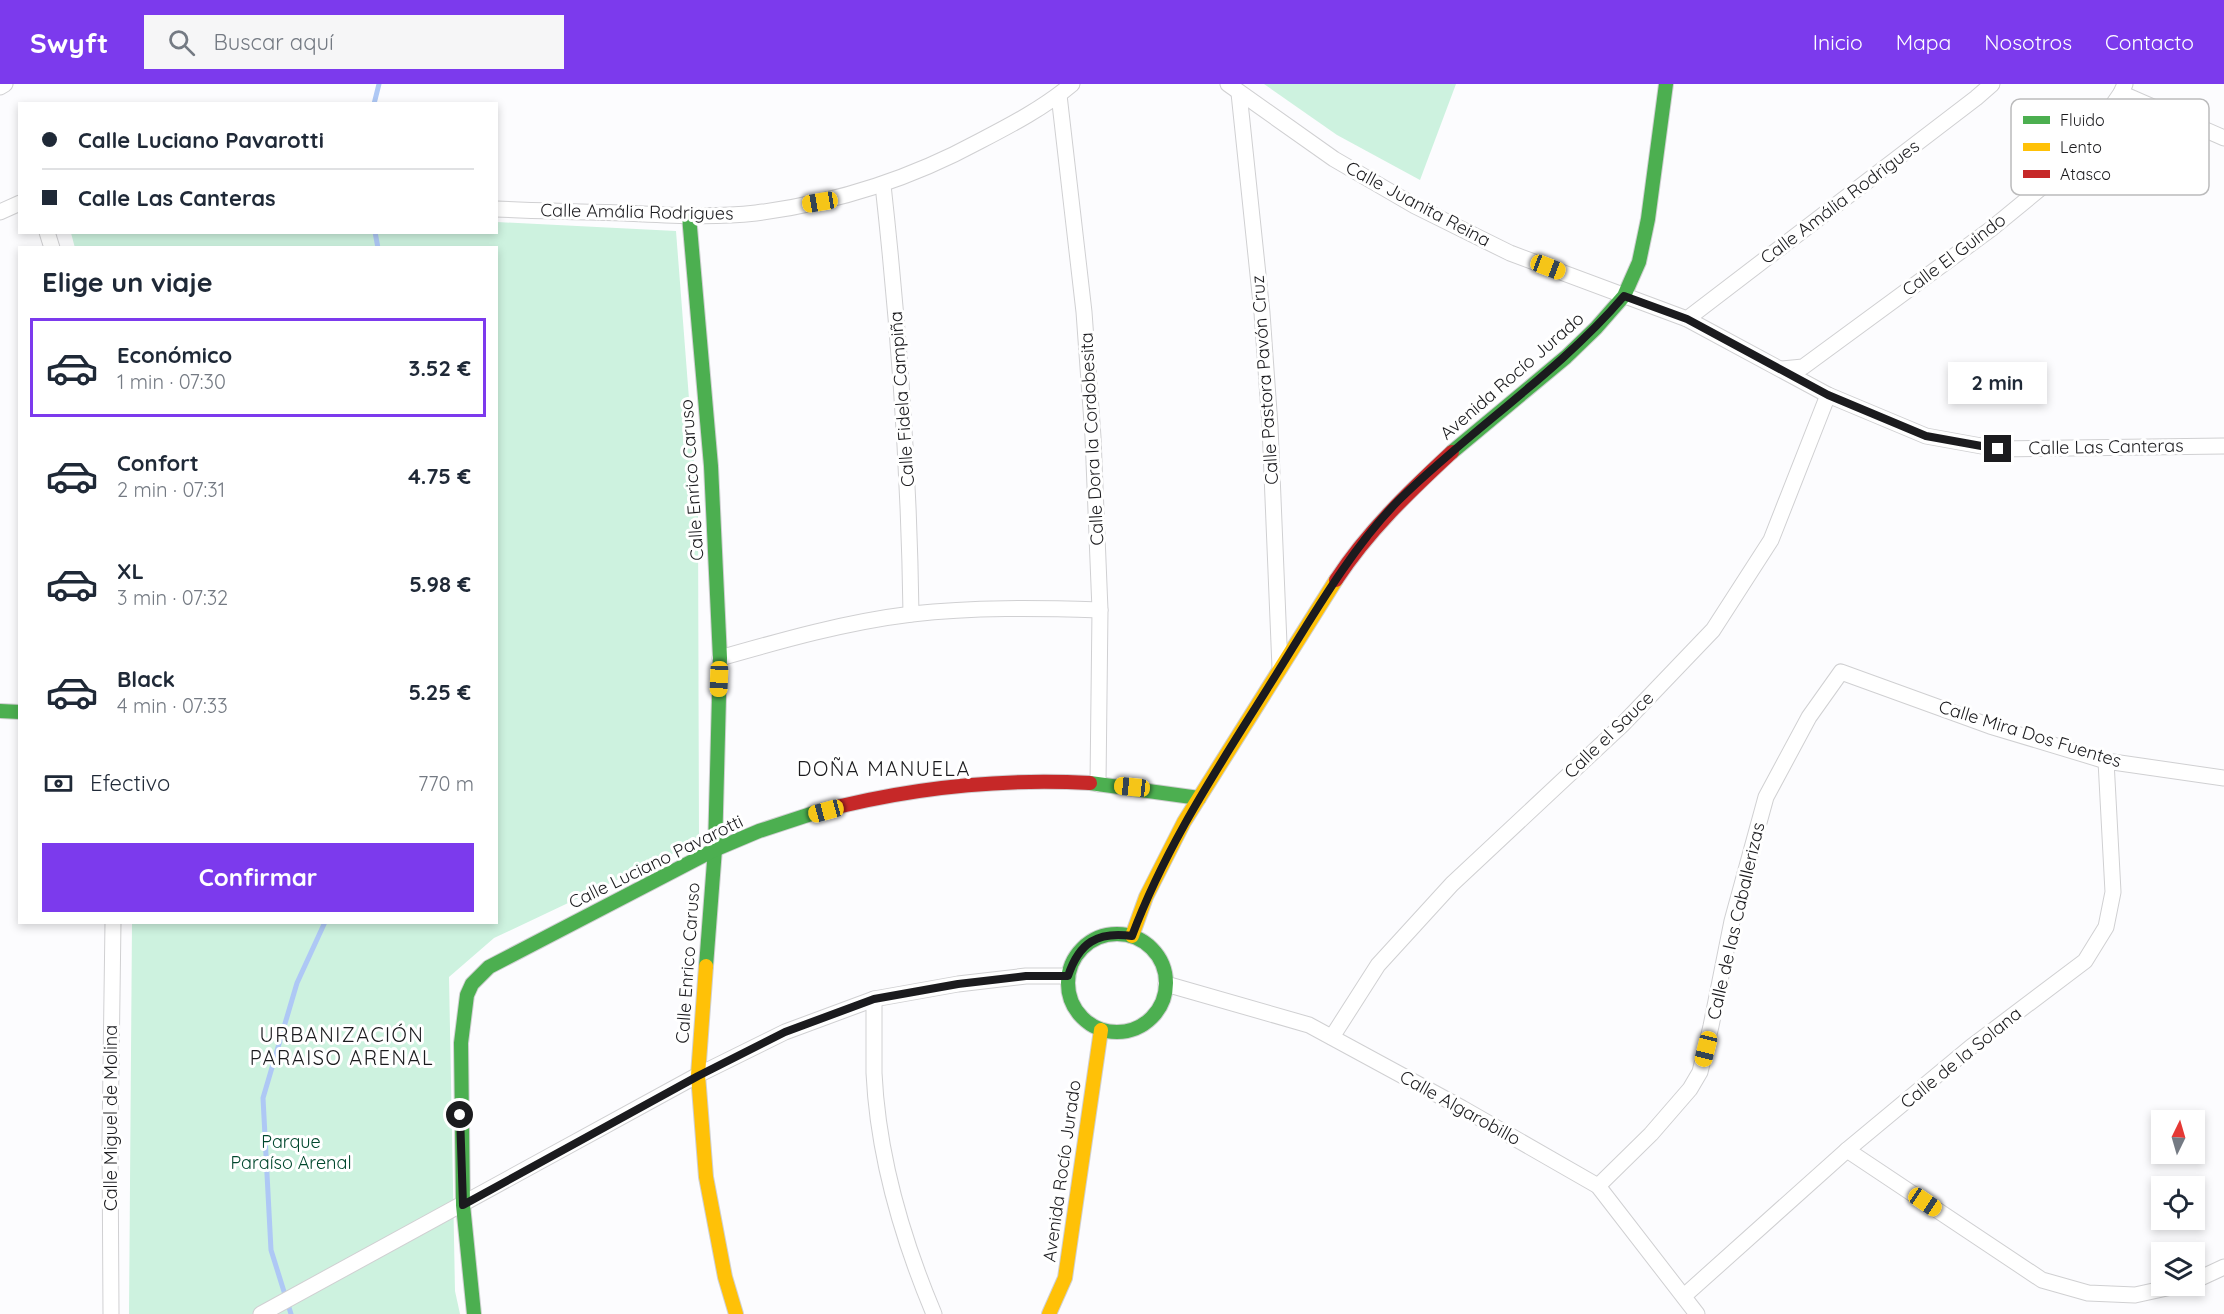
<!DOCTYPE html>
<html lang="es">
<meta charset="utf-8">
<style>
:root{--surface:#fff;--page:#f6f6f7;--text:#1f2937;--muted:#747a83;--line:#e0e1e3;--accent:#7c3aed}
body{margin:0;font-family:Quicksand,sans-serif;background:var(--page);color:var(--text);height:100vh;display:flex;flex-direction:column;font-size:22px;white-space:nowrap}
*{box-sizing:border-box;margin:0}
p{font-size:20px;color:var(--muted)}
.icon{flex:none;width:33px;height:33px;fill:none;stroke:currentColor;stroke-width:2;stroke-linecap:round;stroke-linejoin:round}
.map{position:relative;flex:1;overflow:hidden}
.panel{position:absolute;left:18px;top:162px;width:480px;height:678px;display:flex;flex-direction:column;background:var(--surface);border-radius:0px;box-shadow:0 3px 9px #0003}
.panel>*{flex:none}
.top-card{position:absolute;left:18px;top:18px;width:480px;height:132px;border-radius:0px;box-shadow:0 3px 9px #0003;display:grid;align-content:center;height:132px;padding:0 24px;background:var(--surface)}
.needle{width:39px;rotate:5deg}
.buttons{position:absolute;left:2151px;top:1026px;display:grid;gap:12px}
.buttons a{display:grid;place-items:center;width:54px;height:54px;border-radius:0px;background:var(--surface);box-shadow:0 3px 9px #0003;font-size:30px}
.end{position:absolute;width:27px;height:27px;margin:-14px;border:8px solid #1b1b1e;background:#fff;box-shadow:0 0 0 3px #fff}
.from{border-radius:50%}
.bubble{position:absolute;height:42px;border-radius:0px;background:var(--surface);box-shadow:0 3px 9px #0003;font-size:20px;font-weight:800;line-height:42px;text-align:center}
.car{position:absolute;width:18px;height:36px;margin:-18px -9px;border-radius:8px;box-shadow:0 0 4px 2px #0007;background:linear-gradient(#f5c518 24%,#345 0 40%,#f5c518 0 76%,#345 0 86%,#f5c518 0)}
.top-card b{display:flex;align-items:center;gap:21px;height:57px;font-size:22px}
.top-card b+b{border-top:2px solid var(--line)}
.top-card i{width:15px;height:15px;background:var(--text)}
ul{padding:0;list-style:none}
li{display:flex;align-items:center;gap:18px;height:99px;margin:0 12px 9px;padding:0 12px;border:3px solid transparent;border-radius:0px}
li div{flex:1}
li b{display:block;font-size:22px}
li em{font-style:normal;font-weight:800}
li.selected{border-color:var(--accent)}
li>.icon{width:54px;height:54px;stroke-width:1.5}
h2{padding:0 24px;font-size:27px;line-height:72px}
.pay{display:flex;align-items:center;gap:15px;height:66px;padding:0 24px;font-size:22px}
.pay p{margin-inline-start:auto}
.button{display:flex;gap:12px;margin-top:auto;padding:12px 24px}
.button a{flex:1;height:69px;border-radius:0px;background:var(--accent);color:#fff;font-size:24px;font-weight:800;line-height:69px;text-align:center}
header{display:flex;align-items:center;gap:36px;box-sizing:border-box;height:84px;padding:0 30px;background:var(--accent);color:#fff}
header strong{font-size:28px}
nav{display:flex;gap:33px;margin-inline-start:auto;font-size:21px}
.search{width:420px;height:54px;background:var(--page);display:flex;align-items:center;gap:15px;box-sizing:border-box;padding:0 21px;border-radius:0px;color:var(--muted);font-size:22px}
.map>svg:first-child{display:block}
</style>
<header>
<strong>Swyft</strong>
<div class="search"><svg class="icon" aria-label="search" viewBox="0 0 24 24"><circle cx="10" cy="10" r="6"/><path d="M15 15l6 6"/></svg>Buscar aquí</div>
<nav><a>Inicio</a><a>Mapa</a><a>Nosotros</a><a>Contacto</a></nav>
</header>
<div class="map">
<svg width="2224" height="1230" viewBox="0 0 2224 1230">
<rect width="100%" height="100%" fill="#fcfcfe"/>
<g fill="#cdf2df">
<path d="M1264 0H1456L1420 96 1337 51Z"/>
<path d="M497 138 676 147 698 431 699 757 494 854 449 893 455 1207 460 1230H129L132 839 496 838V164H75L71 149 496 148Z"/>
</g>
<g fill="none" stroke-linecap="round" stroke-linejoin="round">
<g stroke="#aec8f5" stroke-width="5">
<path d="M374 20 379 0"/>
<path d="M375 148 378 164"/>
<path d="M291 1230 271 1166 263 1014 297 899 325 838"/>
</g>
<g stroke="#d0d0d2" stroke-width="17">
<g id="street">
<path d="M1228 0 1334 75 1415 122 1510 169 1687 235 1828 311 1926 352 1998 365 2224 362"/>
<path d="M0 3 5 0"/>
<path d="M1239 9 1262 229 1270 342 1280 584"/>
<path d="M2121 9 2224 54"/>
<path d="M1059 11 1084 228 1093 353 1100 526 1098 700"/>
<path d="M883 101C899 245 909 385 911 530"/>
<path d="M496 125C539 127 581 128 624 129 668 131 712 134 756 129 835 119 910 95 980 57 1011 41 1045 23 1072 0"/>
<path d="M0 128 20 119"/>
<path d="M47 148 52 164"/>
<path d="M1687 235 1976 14 1992 0"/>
<path d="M1782 285 1803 283 1991 145 2075 76 2121 9 2125 0"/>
<path d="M720 574C783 556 846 538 912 530 974 523 1037 524 1100 526"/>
<path d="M1166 900 1309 941 1462 1024 1598 1102 1697 1230"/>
<path d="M874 915C874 940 874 964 874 989 878 1072 902 1154 934 1230"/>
<path d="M1332 953 1378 881 1452 800 1622 641 1713 546 1771 456 1828 311"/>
<path d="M1847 1066 2042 1196 2088 1209 2135 1211 2176 1202"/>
<path d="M1598 1102 1651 1050 1690 1005 1700 988 1711 942 1732 837 1766 713 1809 633 1841 588 1990 642 2106 677 2224 694"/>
<path d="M2194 1197 2224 1183"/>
<path d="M1684 1212 1847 1066 1971 963 2085 877 2106 843 2113 808 2106 677"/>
<path d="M111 1230 110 1055 113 838"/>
<path d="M261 1230 698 991 785 948 874 915 958 900 1026 892H1068"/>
</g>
</g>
<g stroke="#d0d0d2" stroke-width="16">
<g id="fast">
<path d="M689 132 711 382 720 574 715 765 706 882"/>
<path d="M1452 368 1566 273 1596 244 1624 212 1639 178 1648 135 1666 0"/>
<path d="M0 627 20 628"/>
<path d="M1090 699 1199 714"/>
<circle cx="1117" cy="899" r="49"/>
<path d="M474 1230 463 1121 461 959 467 911 472 900 489 883 714 766 759 747 817 728"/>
</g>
</g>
<g stroke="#d0d0d2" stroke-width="16">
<g id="slow">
<path d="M1132 852 1146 813 1184 738 1336 496"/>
<path d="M706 882 698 991 706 1093 725 1193 736 1230"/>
<path d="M1049 1230 1065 1194 1101 946"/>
</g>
</g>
<g stroke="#d0d0d2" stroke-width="16">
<g id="jam">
<path d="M1336 496C1368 447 1410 407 1452 368"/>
<path d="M817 728C907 704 997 694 1090 699"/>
</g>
</g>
<use href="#street" stroke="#fff" stroke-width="15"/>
<use href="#fast" stroke="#4caf50" stroke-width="14"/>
<use href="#slow" stroke="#ffc107" stroke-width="14"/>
<use href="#jam" stroke="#c62828" stroke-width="14"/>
</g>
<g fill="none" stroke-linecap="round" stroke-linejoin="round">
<path stroke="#1b1b1e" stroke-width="8" d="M460 1031 463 1121 698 992 785 948 874 915 958 900 1026 892H1068C1079 859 1097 847 1132 852 1166 761 1218 684 1269 602 1307 542 1349 466 1399 416 1471 345 1558 289 1624 212L1687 235 1828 311 1926 352 1998 365"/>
</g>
<g text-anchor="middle" stroke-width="6" stroke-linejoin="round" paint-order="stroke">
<g font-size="18" fill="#1b1b1e" stroke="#fff">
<text transform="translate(1840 118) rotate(-37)" y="6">Calle Amália Rodrigues</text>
<text transform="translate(1418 120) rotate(28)" y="6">Calle Juanita Reina</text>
<text transform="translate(637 128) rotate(1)" y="6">Calle Amália Rodrigues</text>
<text transform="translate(1954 171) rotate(-37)" y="6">Calle El Guindo</text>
<text transform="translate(1512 292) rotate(-41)" y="6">Avenida Rocío Jurado</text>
<text transform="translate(1265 296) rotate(-94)" y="6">Calle Pastora Pavón Cruz</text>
<text transform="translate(902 315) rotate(-94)" y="6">Calle Fidela Campiña</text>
<text transform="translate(1092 355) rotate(-93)" y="6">Calle Dora la Cordobesita</text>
<text transform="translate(2106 363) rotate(-1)" y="6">Calle Las Canteras</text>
<text transform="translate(692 396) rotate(-94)" y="6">Calle Enrico Caruso</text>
<text transform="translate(2030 650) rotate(17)" y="6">Calle Mira Dos Fuentes</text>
<text transform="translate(1609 651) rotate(-44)" y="6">Calle el Sauce</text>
<text transform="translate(656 778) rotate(-26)" y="6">Calle Luciano Pavarotti</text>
<text transform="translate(1736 837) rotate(-77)" y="6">Calle de las Caballerizas</text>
<text transform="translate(688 879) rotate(-86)" y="6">Calle Enrico Caruso</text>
<text transform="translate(1961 974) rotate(-39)" y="6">Calle de la Solana</text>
<text transform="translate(1460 1024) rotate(29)" y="6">Calle Algarobillo</text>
<text transform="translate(111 1034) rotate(-90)" y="6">Calle Miguel de Molina</text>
<text transform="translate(1062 1087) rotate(-82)" y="6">Avenida Rocío Jurado</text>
</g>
<g font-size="18" fill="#00472d" stroke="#fff">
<text x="291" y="1064">Parque<tspan x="291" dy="21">Paraíso Arenal</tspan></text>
</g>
<g font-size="20" letter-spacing="1.5" fill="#1b1b1e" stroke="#fff">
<text x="884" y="692">DOÑA MANUELA</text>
<text x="342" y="958">URBANIZACIÓN<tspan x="342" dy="23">PARAISO ARENAL</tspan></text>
</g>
</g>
<rect x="2011" y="15" width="198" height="96" rx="9" fill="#fff" stroke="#bbbbbc" stroke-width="1.5"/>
<rect x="2023" y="32" width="27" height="8" fill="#4caf50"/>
<rect x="2023" y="59" width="27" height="8" fill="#ffc107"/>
<rect x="2023" y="86" width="27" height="8" fill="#c62828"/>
<g font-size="16" fill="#1b1b1e">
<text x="2060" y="42">Fluido</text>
<text x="2060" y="69">Lento</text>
<text x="2060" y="96">Atasco</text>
</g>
</svg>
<div class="buttons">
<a><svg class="needle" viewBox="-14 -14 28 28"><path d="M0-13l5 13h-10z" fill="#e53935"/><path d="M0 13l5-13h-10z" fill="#747a83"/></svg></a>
<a><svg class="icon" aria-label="locate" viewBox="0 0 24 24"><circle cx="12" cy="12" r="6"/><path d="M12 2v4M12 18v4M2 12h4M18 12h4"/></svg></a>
<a><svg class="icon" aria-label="layers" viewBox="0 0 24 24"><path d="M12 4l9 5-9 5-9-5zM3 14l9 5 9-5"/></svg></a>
</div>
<i class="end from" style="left:460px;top:1031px"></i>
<i class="end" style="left:1998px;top:365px"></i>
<div class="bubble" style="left:1948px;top:278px;width:99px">2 min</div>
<i class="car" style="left:820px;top:118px;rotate:261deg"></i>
<i class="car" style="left:1548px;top:183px;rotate:111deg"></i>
<i class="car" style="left:719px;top:595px;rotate:182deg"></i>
<i class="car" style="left:1132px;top:703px;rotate:276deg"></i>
<i class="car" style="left:826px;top:727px;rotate:255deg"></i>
<i class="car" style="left:1706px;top:965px;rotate:194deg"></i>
<i class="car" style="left:1925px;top:1118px;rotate:124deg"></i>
<div class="top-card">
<b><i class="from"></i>Calle Luciano Pavarotti</b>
<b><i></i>Calle Las Canteras</b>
</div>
<section class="panel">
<h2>Elige un viaje</h2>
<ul>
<li class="selected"><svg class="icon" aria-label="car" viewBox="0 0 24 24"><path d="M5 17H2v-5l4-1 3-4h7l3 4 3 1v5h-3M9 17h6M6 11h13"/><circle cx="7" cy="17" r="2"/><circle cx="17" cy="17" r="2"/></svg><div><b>Económico</b><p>1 min · 07:30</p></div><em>3.52 €</em></li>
<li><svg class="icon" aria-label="car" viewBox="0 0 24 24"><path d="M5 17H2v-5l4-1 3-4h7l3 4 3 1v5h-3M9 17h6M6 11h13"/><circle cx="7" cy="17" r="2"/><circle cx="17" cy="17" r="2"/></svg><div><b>Confort</b><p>2 min · 07:31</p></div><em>4.75 €</em></li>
<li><svg class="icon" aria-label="car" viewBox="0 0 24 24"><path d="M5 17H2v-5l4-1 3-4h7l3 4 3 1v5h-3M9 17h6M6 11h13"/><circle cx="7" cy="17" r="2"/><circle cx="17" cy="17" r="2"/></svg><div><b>XL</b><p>3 min · 07:32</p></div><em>5.98 €</em></li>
<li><svg class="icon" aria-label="car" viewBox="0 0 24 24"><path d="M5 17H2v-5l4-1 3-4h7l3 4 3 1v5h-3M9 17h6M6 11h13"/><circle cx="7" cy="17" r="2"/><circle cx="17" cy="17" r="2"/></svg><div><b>Black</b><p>4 min · 07:33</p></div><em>5.25 €</em></li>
</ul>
<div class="pay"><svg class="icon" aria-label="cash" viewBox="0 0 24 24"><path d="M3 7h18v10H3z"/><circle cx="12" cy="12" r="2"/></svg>Efectivo<p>770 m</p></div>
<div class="button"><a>Confirmar</a></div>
</section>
</div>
